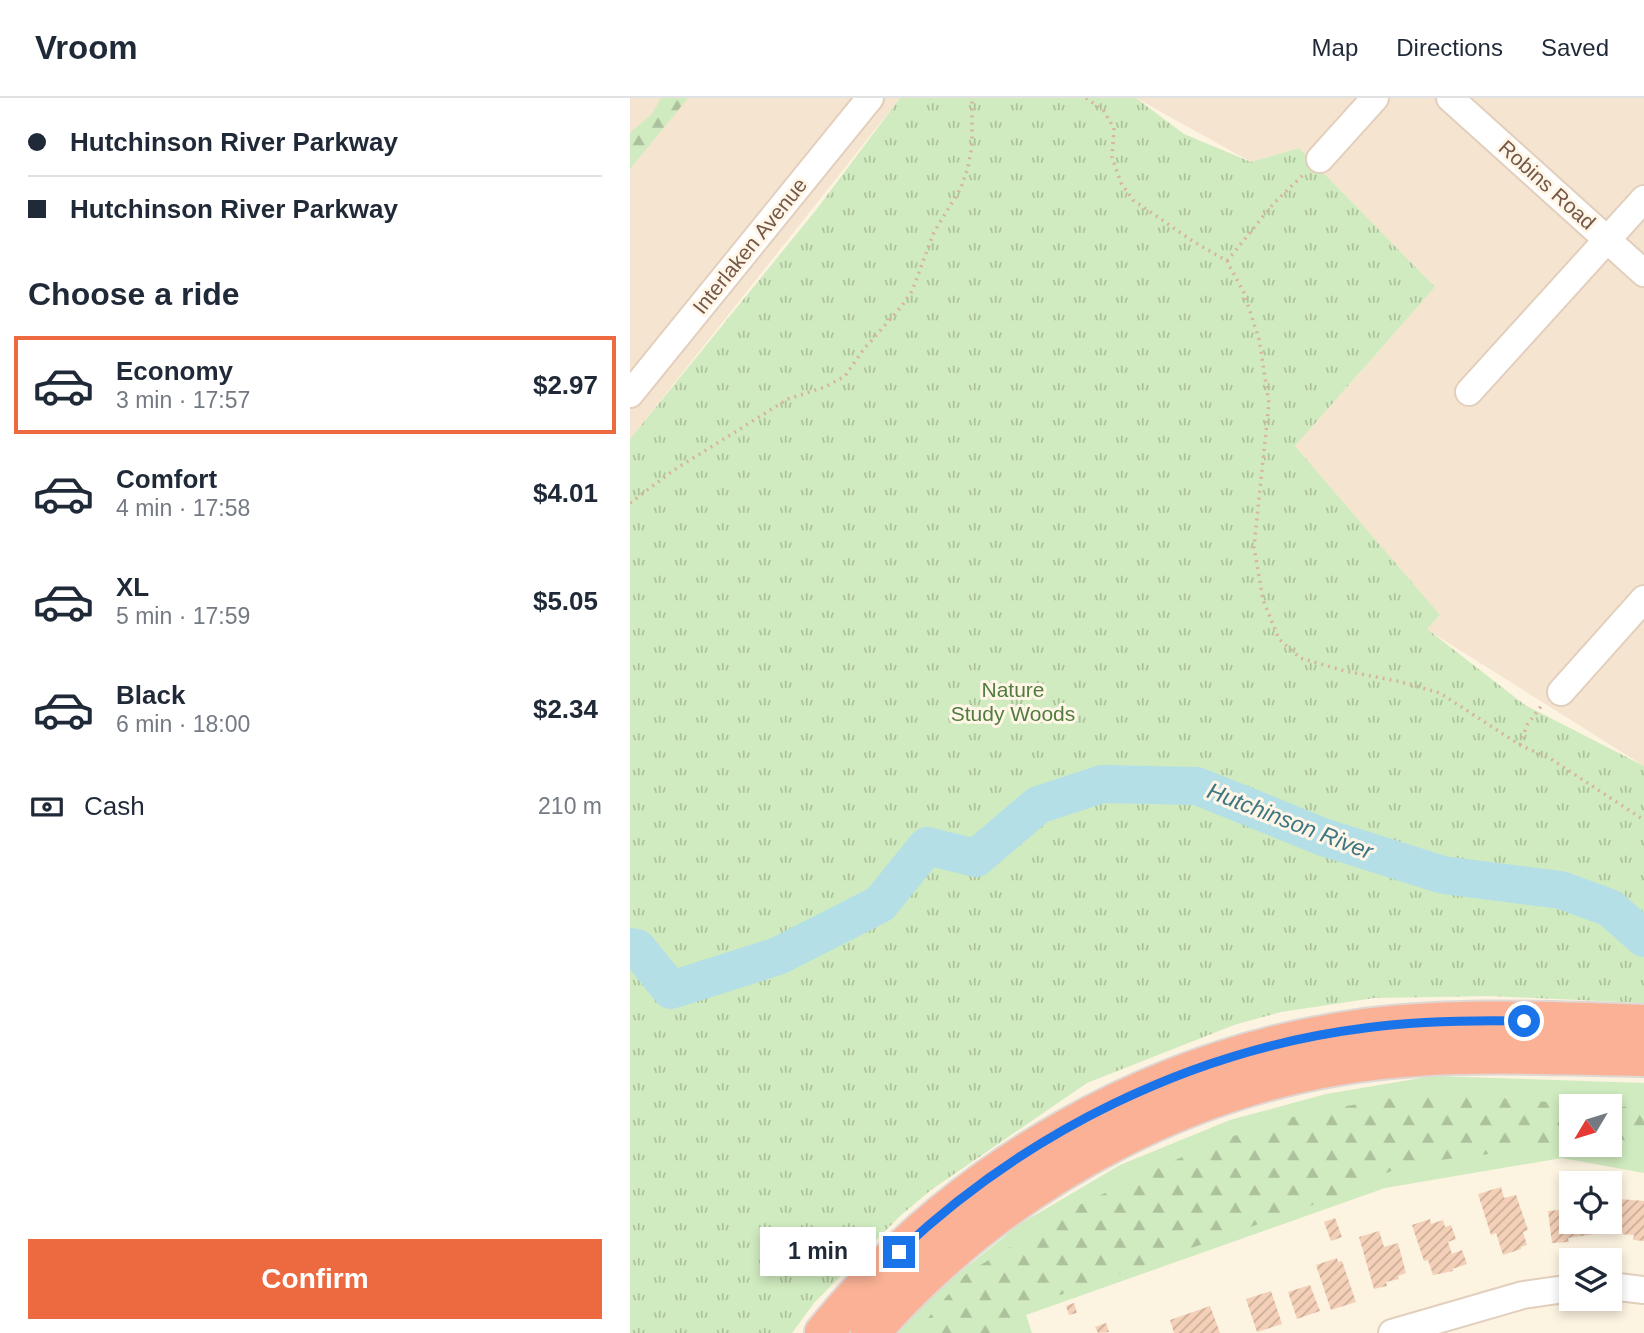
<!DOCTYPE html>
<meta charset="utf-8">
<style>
:root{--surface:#fff;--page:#f6f6f7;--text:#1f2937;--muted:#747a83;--line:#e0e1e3;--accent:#ed6940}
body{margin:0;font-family:Arial,sans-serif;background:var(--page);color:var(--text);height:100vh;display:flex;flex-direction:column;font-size:26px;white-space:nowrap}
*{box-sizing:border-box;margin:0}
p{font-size:23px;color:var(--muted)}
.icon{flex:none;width:38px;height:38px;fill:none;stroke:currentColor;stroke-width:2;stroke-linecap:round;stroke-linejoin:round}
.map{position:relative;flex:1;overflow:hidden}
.drawer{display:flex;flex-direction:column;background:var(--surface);width:630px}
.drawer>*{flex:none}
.top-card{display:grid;align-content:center;height:154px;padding:0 28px;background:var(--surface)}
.needle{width:46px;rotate:232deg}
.fabs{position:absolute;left:929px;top:996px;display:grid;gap:14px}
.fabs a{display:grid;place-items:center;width:63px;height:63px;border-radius:0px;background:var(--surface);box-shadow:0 4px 10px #0003;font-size:35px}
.end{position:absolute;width:32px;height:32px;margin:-16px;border:9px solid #1a73e8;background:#fff;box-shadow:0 0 0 4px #fff}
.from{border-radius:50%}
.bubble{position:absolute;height:49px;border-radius:0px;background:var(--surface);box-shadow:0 4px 10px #0003;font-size:23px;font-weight:800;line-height:49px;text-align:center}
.top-card b{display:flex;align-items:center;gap:24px;height:66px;font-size:26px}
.top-card b+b{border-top:2px solid var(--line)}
.top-card i{width:18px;height:18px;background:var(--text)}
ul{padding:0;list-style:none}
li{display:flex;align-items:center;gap:21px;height:98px;margin:0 14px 10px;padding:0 14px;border:4px solid transparent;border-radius:0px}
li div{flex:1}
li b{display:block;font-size:26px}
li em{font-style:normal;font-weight:800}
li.current{border-color:var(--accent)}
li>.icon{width:63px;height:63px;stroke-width:1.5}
h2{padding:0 28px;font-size:32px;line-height:84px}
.pay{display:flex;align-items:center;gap:18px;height:77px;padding:0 28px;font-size:26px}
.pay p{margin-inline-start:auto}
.action{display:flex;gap:14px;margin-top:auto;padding:14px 28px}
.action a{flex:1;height:80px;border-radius:0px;background:var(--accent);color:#fff;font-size:28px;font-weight:800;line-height:80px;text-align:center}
header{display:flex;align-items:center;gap:42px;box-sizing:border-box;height:98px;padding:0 35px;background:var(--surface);border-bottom:2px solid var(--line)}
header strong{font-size:33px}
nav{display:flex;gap:38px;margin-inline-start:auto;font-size:24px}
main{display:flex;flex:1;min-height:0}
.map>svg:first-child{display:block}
</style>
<header>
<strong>Vroom</strong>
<nav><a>Map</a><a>Directions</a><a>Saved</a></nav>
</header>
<main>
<section class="drawer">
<div class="top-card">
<b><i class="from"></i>Hutchinson River Parkway</b>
<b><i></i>Hutchinson River Parkway</b>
</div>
<h2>Choose a ride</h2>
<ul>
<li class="current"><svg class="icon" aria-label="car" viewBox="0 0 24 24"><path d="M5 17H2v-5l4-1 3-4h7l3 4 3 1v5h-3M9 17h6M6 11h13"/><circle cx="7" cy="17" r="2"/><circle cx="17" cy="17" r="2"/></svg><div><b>Economy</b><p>3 min · 17:57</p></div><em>$2.97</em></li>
<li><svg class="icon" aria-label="car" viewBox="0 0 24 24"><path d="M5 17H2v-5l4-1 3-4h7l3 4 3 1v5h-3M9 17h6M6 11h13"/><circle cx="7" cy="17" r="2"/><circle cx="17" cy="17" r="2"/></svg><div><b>Comfort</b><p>4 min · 17:58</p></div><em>$4.01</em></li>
<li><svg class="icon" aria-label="car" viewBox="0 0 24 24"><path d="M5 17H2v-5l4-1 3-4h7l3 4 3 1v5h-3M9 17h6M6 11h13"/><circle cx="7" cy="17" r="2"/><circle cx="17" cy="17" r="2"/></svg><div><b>XL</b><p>5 min · 17:59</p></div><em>$5.05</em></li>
<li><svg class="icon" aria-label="car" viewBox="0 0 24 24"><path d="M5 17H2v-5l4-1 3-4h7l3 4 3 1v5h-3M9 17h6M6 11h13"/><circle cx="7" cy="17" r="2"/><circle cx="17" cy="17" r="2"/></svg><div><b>Black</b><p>6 min · 18:00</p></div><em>$2.34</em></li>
</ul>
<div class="pay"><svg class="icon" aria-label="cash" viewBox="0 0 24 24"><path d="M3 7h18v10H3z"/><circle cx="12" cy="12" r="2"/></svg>Cash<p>210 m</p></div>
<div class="action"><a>Confirm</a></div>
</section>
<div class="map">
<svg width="1014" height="1235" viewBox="0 0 1014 1235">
<defs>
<pattern id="forest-firs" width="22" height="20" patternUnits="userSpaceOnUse" patternTransform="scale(1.75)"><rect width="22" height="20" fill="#d0ebbf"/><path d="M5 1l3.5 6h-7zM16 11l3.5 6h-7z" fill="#adc19d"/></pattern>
<pattern id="park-tufts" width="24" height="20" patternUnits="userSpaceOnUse" patternTransform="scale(1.75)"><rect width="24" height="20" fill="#d0ebbf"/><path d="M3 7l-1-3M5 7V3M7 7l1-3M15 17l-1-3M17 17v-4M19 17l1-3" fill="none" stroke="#adc19d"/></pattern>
<pattern id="building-hatch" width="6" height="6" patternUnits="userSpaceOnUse" patternTransform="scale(1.75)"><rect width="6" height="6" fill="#f4d0b8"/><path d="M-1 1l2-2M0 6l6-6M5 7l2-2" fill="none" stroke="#caac97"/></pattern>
</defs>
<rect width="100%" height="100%" fill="#fdf3e1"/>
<g fill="#f5e4cf">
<path d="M0 0H270L0 341Z"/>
<path d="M506 0H1014V668L796 531 810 518 665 348 805 189 669 50 621 64Z"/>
</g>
<path fill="#d0ebbf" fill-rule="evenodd" d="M803 978 1014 985V1075L932 1060 755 1090 396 1217 402 1235H267L313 1188 390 1126 490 1067 600 1022 696 996ZM942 1008H980V1046H942Z"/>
<g fill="url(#forest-firs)">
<path d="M31 0H58L0 71V35L22 16Z"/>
<path d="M801 993 959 1008H942L941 1046 777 1066 696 1102 399 1208 389 1222 387 1235H285L336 1176 443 1110 582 1045 672 1016Z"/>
<path d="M1014 1007V1046L988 1041 980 1042V1010Z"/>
</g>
<path fill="url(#park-tufts)" d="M270 0H506L554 36 621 64 669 50 805 189 665 348 810 517 797 531 895 607 1014 668V905L860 898 744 900 651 914 604 927 457 985 301 1092 271 1117 184 1205 162 1235H0V341L186 112Z"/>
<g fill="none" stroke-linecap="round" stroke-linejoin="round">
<path stroke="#b5dfe7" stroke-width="38" d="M0 849 7 850 41 892 148 858 250 806 297 748 346 760 408 707 472 686 567 688 693 739 813 777 931 792 980 810 1014 840"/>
</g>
<g fill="url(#building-hatch)">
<path d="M871 1089 874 1100 886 1097 898 1132 893 1134 897 1147 891 1149V1151L873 1157 866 1135 861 1137 848 1096Z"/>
<path d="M990 1101 1014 1103V1143L1003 1142 1004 1137 987 1136Z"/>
<path d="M942 1111V1124H963L964 1136 938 1140 939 1144 922 1145 918 1113Z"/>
<path d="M705 1120 712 1139 701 1143 694 1124Z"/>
<path d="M800 1121 801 1126 813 1122 815 1129 821 1127 826 1141 818 1144 822 1156 832 1152 837 1166 822 1171 823 1173 803 1177 798 1162 794 1163 782 1127Z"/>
<path d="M749 1133 754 1149 768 1145 776 1175 768 1178 769 1181 756 1184 757 1188 744 1191 729 1139Z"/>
<path d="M707 1160 708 1164 712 1163 726 1204 701 1212 686 1167Z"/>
<path d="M680 1187 690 1213 667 1221 658 1194Z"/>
<path d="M641 1193 652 1226 627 1234 616 1201Z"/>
<path d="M444 1205 447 1215 439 1217 436 1208Z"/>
<path d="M580 1208 590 1235H544L540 1222Z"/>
<path d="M476 1225 479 1234 468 1235 465 1229Z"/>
</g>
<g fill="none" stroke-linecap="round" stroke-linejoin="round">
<g stroke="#e2cfbd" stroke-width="30">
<g id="minor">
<path d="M820 0 1014 175"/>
<path d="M690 61 745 0"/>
<path d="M839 294 1014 101"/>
<path d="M0 296 240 0"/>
<path d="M931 594 1014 501"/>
<path d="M980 1188 1014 1192"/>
<path d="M762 1235 893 1197 942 1190"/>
</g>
</g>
<g stroke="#ded7d3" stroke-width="42">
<g id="motorway">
<path d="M194 1235C328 1070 523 959 734 930 826 918 921 923 1014 926"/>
<path d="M240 1235C378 1078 575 972 786 959 861 954 938 958 1014 959"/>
</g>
</g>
<g stroke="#d8b49b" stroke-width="3.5" stroke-dasharray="2 5" stroke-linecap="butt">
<path d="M456 0 473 12 484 30 482 59 491 85 503 102 564 144 597 163 614 195 629 241 639 305 624 449 633 502 649 541 670 560 715 573 767 583 810 595 890 647 921 661 1014 722"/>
<path d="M597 163 644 105 675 75"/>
<path d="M0 405 44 372 158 301 195 289 215 278 233 252 271 209 282 193 304 134 331 90 338 69 342 47V0"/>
<path d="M890 647 897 627 912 607"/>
</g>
<use href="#minor" stroke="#fff" stroke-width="26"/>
<use href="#motorway" stroke="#fab195" stroke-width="38"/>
</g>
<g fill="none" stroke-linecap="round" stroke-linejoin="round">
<path stroke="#1a73e8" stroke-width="9" d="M269 1154C396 1034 561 952 735 930 788 923 841 922 894 923"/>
</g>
<g text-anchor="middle" stroke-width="6" stroke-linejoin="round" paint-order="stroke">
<g font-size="21" fill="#755847" stroke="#fff6e8">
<text transform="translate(917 87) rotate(42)" y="7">Robins Road</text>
<text transform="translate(120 148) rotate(-51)" y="7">Interlaken Avenue</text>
</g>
<g font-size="21" fill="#507c3e" stroke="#fff6e8">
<text x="383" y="599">Nature<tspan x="383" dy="24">Study Woods</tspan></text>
</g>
<g font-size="23" font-style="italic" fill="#3d7783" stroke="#fff6e8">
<text transform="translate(660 723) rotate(21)" y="8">Hutchinson River</text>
</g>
</g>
</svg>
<div class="fabs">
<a><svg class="needle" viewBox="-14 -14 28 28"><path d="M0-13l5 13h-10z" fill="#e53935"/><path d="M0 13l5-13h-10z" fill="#747a83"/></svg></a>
<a><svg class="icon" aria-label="locate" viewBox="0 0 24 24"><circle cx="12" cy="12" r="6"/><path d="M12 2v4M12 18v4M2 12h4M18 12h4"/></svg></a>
<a><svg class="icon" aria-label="layers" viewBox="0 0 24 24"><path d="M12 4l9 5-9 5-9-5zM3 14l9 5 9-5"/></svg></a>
</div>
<i class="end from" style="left:894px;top:923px"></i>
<i class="end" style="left:269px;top:1154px"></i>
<div class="bubble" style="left:130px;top:1129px;width:116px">1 min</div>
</div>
</main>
